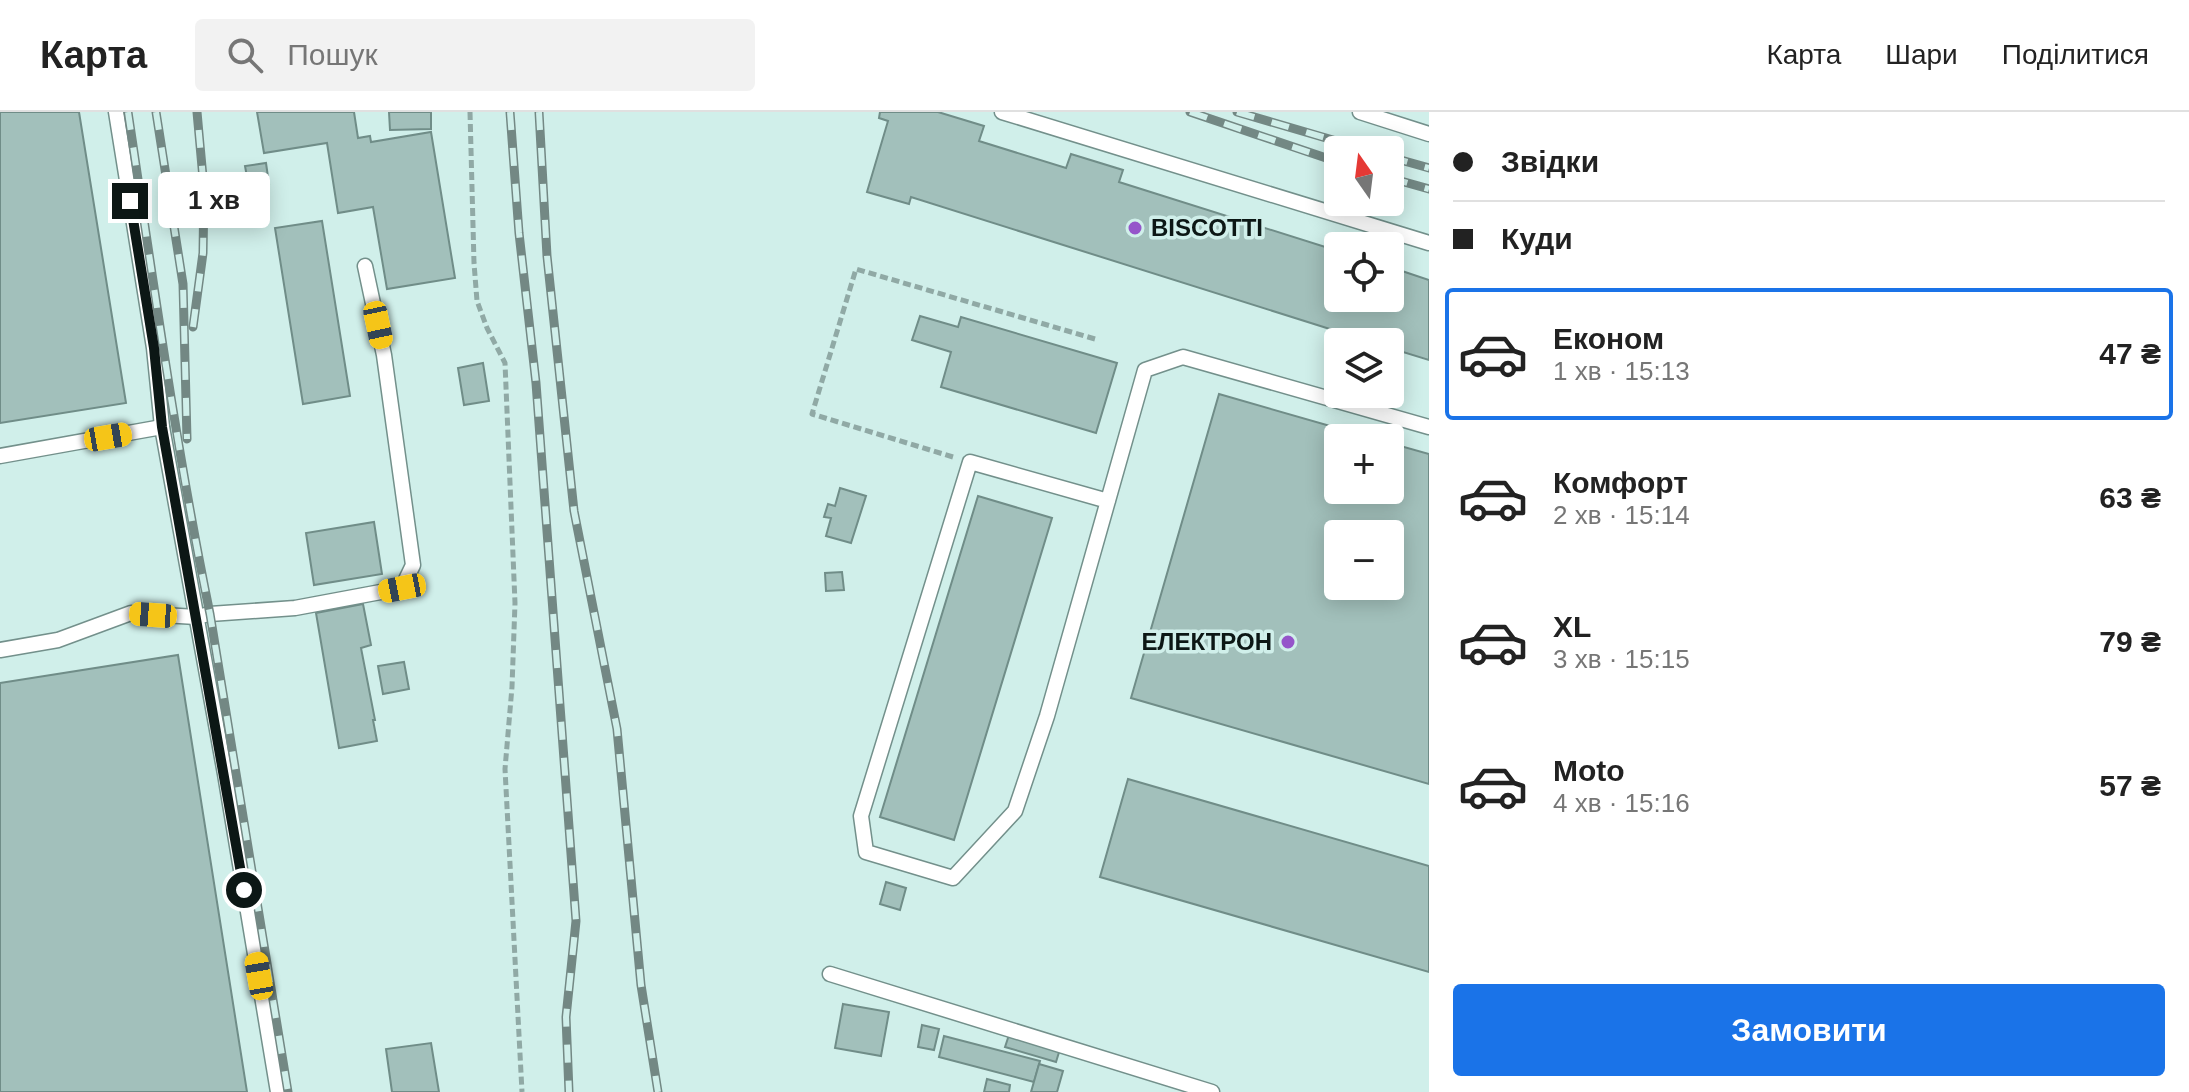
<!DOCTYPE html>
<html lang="uk">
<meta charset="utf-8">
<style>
:root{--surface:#fff;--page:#f2f2f2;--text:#222;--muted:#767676;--line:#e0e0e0;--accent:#1a73e8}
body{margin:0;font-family:Arial,sans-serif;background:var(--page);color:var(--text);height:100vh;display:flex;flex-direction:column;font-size:30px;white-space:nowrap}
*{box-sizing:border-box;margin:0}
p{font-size:26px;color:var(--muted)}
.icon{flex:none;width:44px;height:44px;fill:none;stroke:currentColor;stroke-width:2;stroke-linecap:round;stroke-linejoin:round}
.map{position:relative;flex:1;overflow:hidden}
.details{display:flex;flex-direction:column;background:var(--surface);width:760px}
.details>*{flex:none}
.guide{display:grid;align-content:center;height:176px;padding:0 24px;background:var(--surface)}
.needle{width:52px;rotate:346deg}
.buttons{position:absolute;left:1324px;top:24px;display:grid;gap:16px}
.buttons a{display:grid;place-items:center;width:80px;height:80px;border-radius:8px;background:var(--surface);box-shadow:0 4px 20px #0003;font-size:40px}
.end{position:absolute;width:36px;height:36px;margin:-18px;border:10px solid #0c1715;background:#fff;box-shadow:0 0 0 4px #fff}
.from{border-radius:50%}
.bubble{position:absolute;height:56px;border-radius:8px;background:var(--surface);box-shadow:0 4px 20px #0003;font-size:26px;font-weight:700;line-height:56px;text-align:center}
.car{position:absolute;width:24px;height:48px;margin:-24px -12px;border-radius:10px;box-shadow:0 0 6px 2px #0007;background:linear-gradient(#f5c518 24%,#345 0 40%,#f5c518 0 76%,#345 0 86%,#f5c518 0)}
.guide b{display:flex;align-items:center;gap:28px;height:76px;font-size:30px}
.guide b+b{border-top:2px solid var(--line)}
.guide i{width:20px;height:20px;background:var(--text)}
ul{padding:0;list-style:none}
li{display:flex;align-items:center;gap:24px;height:132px;margin:0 16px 12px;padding:0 8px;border:4px solid transparent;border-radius:8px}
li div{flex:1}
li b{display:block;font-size:30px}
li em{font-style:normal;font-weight:700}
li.on{border-color:var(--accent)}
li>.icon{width:72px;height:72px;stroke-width:1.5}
.button{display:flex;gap:16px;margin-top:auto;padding:16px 24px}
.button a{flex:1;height:92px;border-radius:8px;background:var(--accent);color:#fff;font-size:32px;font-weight:700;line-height:92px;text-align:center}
header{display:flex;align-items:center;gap:48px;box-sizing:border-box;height:112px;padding:0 40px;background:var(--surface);border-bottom:2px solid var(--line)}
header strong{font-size:38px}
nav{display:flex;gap:44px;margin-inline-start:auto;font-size:28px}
.search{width:560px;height:72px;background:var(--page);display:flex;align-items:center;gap:20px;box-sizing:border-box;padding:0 28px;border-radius:8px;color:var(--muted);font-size:30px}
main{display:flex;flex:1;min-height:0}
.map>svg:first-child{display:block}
</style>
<header>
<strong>Карта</strong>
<div class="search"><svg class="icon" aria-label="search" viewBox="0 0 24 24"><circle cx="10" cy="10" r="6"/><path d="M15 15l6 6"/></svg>Пошук</div>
<nav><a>Карта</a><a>Шари</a><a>Поділитися</a></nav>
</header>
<main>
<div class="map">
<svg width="1429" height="980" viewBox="0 0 1429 980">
<rect width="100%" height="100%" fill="#d0efea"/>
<g fill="#a2c0bb" stroke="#708d88" stroke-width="2" fill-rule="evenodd">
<path d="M0 0H79L126 291 0 311Z"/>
<path d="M257 0H354L358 26 370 24 371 30 431 20 455 166 387 177 373 95 338 101 327 31 264 41Z"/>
<path d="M389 0H431V17L390 18Z"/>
<path d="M880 0H938L984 14 979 29 1066 56 1071 42 1123 58 1119 70 1338 139V186H1390V155L1429 168V248L1390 236V230H1371L911 85 909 92 867 80 888 9 879 6Z"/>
<path d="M266 51 269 72 249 76 245 54Z"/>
<path d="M322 109 350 284 303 292 275 116Z"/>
<path d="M920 204 958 215 961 205 1117 251 1096 321 941 275 951 240 912 228Z"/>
<path d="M483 251 489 289 464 293 458 256Z"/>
<path d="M1219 282 1372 326H1338V378H1390V331L1429 342V672L1131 586ZM1338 422H1390V474H1338Z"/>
<path d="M840 376 866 384 851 431 826 424 831 406 824 405 828 392 835 394Z"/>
<path d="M978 384 1052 406 954 728 880 705Z"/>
<path d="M374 410 382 462 314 473 306 421Z"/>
<path d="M842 460 844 478 826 479 825 461Z"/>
<path d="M363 492 371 533 361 536 375 608H373L377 629 339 636 316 501Z"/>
<path d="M178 543 247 980H0V571Z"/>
<path d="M404 550 409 577 383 582 378 554Z"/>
<path d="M1128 667 1429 754V860L1100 765Z"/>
<path d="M886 770 906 776 900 798 880 792Z"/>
<path d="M843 892 889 900 881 944 835 936Z"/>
<path d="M922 913 939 917 934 938 918 935Z"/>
<path d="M1009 923 1060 937 1056 950 1005 935Z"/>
<path d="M944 924 1040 949 1034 970 939 945Z"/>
<path d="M431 931 439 980H392L386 937Z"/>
<path d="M1039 952 1063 959 1057 980H1031Z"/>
<path d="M987 967 1010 973 1009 980H984Z"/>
</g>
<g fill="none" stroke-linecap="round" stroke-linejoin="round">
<g stroke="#73908b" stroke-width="17">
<g id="lane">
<path d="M116 0 154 236 162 315 225 662 278 980"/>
<path d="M1002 0 1429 131"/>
<path d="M1360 0 1429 22"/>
<path d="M0 344 162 315"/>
<path d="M1108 389 970 350 861 704 866 740 953 766 1015 699 1047 604 1145 258 1183 245 1429 315"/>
<path d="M0 538 58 528 131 501 196 505 210 502 295 496 402 476 413 453 384 243 365 154"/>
<path d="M830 862 1212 980"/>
</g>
</g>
<g stroke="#90a9a5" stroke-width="5" stroke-dasharray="8 4" stroke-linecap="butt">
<path d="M470 0 474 151 477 189 487 216 505 251 515 491 512 575 505 657 522 980"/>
<path d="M953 345 812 302 856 157 1095 227"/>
</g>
<use href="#lane" stroke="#fff" stroke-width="14"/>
<g stroke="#738884" stroke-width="9">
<g id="rail">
<path d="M128 0C153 167 176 336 210 502L288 980"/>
<path d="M156 0 183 172 187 327"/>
<path d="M510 0 519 121 536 271 576 809 566 905 569 980"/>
<path d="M539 0 547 144 574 399 617 617 641 873 658 980"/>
<path d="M1190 0 1338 50"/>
<path d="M1237 0 1367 38"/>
<path d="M1390 45 1429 56"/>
<path d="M1390 66 1429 77"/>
<path d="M193 215 203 141 204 77 197 0"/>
</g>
</g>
<use href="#rail" stroke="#d0efea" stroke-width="6" stroke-dasharray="18" stroke-linecap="butt"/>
</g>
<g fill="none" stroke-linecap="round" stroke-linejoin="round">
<path stroke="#0c1715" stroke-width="10" d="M130 89 154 236 162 315 244 778"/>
</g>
<g fill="#9555ca" stroke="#d0efea" stroke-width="3">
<circle cx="1135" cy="116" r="8"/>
<circle cx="1288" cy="530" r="8"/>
</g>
<g text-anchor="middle" stroke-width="7" stroke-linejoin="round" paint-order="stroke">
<g font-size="24" font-weight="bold" fill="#0c1715" stroke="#d0efea" text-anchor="start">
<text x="1151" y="124">BISCOTTI</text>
<text x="1272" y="538" text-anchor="end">ЕЛЕКТРОН</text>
</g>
</g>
</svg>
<div class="buttons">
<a><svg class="needle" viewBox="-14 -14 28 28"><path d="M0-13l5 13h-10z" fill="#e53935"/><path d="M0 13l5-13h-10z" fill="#767676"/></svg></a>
<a><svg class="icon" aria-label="locate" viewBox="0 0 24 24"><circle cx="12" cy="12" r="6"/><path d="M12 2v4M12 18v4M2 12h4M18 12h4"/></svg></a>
<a><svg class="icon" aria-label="layers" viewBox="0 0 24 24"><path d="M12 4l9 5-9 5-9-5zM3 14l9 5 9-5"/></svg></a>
<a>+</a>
<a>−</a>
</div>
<i class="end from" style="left:244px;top:778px"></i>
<i class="end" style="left:130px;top:89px"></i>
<div class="bubble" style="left:158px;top:60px;width:112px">1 хв</div>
<i class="car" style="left:378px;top:213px;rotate:168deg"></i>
<i class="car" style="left:108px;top:325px;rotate:80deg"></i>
<i class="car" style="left:402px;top:476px;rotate:259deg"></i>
<i class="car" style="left:153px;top:503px;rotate:274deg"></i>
<i class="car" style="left:259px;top:864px;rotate:350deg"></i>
</div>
<section class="details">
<div class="guide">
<b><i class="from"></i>Звідки</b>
<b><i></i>Куди</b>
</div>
<ul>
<li class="on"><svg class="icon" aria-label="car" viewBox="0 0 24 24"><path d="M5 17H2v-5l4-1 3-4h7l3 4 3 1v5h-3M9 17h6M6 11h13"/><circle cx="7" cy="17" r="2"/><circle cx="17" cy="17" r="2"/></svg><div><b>Економ</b><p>1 хв · 15:13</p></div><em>47 ₴</em></li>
<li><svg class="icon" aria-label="car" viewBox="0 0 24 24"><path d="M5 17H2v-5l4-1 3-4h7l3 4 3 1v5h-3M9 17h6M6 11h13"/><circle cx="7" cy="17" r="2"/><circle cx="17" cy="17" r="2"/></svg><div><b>Комфорт</b><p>2 хв · 15:14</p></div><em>63 ₴</em></li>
<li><svg class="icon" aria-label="car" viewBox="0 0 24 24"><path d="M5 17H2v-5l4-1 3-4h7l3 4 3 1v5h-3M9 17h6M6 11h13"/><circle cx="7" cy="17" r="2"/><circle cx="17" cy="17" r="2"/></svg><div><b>XL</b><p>3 хв · 15:15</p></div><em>79 ₴</em></li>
<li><svg class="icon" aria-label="car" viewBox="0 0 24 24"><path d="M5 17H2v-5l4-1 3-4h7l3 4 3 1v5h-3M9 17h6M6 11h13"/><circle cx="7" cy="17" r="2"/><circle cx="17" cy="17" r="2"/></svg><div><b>Moto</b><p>4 хв · 15:16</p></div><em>57 ₴</em></li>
</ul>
<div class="button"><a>Замовити</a></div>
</section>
</main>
